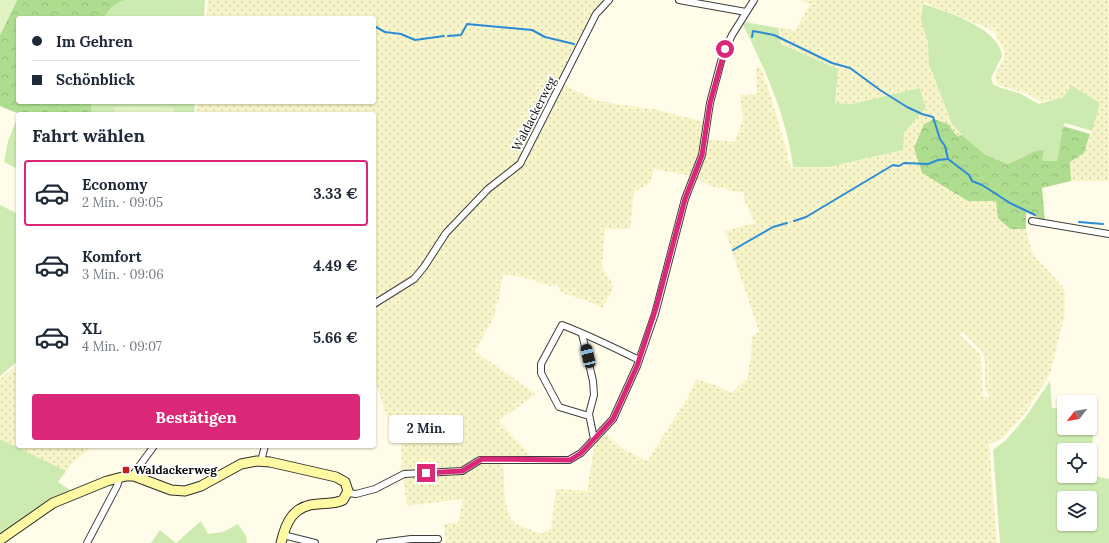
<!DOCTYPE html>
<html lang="de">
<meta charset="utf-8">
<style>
:root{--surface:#fff;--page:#f2f2f3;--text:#1f2937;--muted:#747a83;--line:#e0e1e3;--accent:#db2777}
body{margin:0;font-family:Lora,serif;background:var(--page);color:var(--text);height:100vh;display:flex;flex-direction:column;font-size:15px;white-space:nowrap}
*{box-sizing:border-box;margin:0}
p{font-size:13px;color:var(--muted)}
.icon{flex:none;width:22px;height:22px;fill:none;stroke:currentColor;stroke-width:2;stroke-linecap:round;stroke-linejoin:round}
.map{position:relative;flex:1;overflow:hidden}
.details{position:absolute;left:16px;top:112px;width:360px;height:336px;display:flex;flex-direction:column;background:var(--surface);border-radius:4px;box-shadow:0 1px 3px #0004}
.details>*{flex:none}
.top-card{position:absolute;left:16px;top:16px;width:360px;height:88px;border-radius:4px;box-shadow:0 1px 3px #0004;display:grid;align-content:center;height:88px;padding:0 16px;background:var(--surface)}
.needle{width:26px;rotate:239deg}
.controls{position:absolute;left:1057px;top:395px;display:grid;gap:8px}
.controls a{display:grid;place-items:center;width:40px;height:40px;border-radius:4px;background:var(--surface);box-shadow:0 1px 3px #0004;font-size:20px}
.end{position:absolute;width:18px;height:18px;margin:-9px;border:5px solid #db2777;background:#fff;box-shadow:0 0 0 2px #fff}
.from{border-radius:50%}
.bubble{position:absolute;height:28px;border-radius:4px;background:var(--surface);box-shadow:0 1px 3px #0004;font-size:13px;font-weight:700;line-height:28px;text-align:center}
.car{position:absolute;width:12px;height:24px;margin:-12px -6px;border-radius:5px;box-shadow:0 0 3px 1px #0007;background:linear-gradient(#222 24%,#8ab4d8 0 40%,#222 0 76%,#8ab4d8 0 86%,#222 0)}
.top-card b{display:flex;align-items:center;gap:14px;height:38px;font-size:15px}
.top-card b+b{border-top:1px solid var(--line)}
.top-card i{width:10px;height:10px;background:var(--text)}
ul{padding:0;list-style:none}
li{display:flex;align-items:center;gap:12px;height:66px;margin:0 8px 6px;padding:0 8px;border:2px solid transparent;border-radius:4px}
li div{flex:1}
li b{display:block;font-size:15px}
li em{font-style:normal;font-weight:700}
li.on{border-color:var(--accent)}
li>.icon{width:36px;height:36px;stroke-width:1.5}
h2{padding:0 16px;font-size:18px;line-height:48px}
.action{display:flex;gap:8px;margin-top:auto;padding:8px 16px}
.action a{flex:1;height:46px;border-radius:4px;background:var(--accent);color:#fff;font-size:16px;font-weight:700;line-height:46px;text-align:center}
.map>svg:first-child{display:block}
</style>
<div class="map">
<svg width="1109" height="543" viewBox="0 0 1109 543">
<defs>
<pattern id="farmland-dots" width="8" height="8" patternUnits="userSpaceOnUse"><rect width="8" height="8" fill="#f6f4c8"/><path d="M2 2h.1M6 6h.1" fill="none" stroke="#d2d0aa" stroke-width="1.8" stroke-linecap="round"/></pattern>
<pattern id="forest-crowns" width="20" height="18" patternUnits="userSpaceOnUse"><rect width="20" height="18" fill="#afdd8f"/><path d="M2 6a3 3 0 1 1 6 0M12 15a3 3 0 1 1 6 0" fill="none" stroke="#95bc7a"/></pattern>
</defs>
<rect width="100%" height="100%" fill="#fffce9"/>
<g fill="url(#farmland-dots)" fill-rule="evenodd">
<path d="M208 0H605L595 11 560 83 593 99 615 104 653 109 705 122 700 152 691 176 654 169 651 182 634 192 630 229H605L602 267 614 287 602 308 590 302 560 292 558 285 550 286 530 279 503 274 498 305H496L495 310 496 313 475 351 536 394 499 421 532 458 503 461 505 501 510 518 515 523 541 534 551 528 556 489 587 491 595 441 604 432 623 449 647 461 687 399 696 379 715 385 731 393 747 379 751 357 752 337 759 331 725 231 755 223 745 202 743 192 730 191 724 188H717L695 179 707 139 735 142 743 118 740 95 757 94 756 68 760 66 769 91 787 151 790 167H828L904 133 926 107 918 88 852 104 835 103 838 69 781 44 778 28 780 27 795 31 810 4 800 0H1109V181H1071L1070 161 1084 153 1092 131 1063 97 1041 102 1028 94 999 85 995 81V75L1004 59 1005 53 994 31 924 2 921 9 928 43 930 69 952 124 962 135 957 137 948 124 934 119 924 124 968 201H996L1010 229H1026L1032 253 1062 286 1065 293V313L1050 374 1027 410 1002 439 989 444 997 543H446L444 524 458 523 463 499 407 506 402 471 401 441 391 430 374 376V114H196L198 102H374V18H206ZM962 332 982 351 985 360V389L990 397H983L981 355 960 335Z"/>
<path d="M18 364V446H93L73 462 66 471 0 439V379Z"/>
</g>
<g fill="#cdebb1" fill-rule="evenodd">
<path d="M125 0H205L204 18H103C109 9 114 3 125 0Z"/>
<path d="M923 4C945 11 1000 28 1002 56L991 78 993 84 1001 88 1019 93 1039 104 1063 97 1072 86 1100 103 1092 131 1065 123 1063 126 1057 161H1042L1044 151H1035L1008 164 986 155 962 135 952 124 929 65 928 43 921 20Z"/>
<path d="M745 22 778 28 781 44 838 69 835 103 852 104 919 88 926 107 904 133 903 150 828 167H793C787 117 765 69 743 25Z"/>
<path d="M91 102H195L194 114H174V108L114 107V114H92Z"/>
<path d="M16 121 18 122V169L4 162 8 141Z"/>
<path d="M0 205 18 214V361L0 376Z"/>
<path d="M1050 381 1052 408 1064 409V428H1090V411H1094L1091 475 1109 479V543H1000L993 450 1006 440 1025 418ZM1064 450H1090V476H1064ZM1064 498H1090V524H1064Z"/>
<path d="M0 439 66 471 58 482 73 492 0 537Z"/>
<path d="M201 521 208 534 223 532 238 524 246 536 247 543H176Z"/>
<path d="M160 530 176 543H151Z"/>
</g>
<g fill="url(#forest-crowns)">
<path d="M17 0H125C114 3 109 10 103 18H18V102H91L92 114H18V122L16 121 17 113 0 106V35Z"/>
<path d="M934 119 948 124 957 136 962 135 986 155 1008 164 1035 151 1044 150 1042 161H1057L1063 126 1090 134 1084 153 1070 162 1071 181 1042 188 1045 221 1026 212V229H1010L998 218 996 201H968L922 173 914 148 924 124Z"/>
</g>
<g fill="#e0f2c3">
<path d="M0 0H17L0 35Z"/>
<path d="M114 107 174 108V114H114Z"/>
</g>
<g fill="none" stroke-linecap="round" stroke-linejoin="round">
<g stroke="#2c8bd6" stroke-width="2">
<path d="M374 26 385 32 401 34 415 40 444 36"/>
<path d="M448 36 461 35 467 24 532 30 545 37 574 44"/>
<path d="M752 37 753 31 774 35 832 63 850 68 880 90 907 107 922 114 933 117 940 139 945 146 948 159 969 175 972 181 982 185 1010 203 1035 215"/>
<path d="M794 221 806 217 893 165 899 166 904 163 928 164 938 160 948 159"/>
<path d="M1079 222 1103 224"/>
<path d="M733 250 773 227 787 223"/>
</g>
<g stroke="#3e3e3e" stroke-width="8">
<g id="street">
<path d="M679 0 746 12"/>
<path d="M1032 221 1109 234"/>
<path d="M374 304 414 279 424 267 446 233 488 189 520 164 596 14 609 0"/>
<path d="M582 334 593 381 594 395 589 414 594 439"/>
<path d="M589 416 559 407 541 373V364L562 325C588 335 613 347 639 360"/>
<path d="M261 461 265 446"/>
<path d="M132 476 154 446"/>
<path d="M348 493 356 494 375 489 404 474 462 471 480 460H569L581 453 613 419 637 366 655 314 685 199 702 155 710 103 723 54 732 35 754 0"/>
<path d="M283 535 315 543"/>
<path d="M87 543 117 486 120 477"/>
<path d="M380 543 411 539H438"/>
</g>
</g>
<g stroke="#2d2d2d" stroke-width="11">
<path id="secondary" d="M0 540 53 503 107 481 126 476H134L171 490 185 491 201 486 241 464 257 461 270 462 336 477 345 482 348 491 343 500C335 504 327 503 318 504 294 505 286 521 281 543"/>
</g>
<use href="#street" stroke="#fff" stroke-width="6"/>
<use href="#secondary" stroke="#fff9a4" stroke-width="9"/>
</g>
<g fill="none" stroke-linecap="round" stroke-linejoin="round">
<path stroke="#db2777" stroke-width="5" d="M426 473 462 471 482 459 570 460 581 453 613 419 637 366 656 308 685 199 702 155 710 103 725 49"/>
</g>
<rect fill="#c31b1c" stroke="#fff" stroke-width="1.5" x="122" y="466" width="8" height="8" rx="2"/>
<g text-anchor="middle" stroke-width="4" stroke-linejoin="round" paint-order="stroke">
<g font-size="12" fill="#0b0b0b" stroke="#fff">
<text transform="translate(534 114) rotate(-63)" y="4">Waldackerweg</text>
</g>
<g font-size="12" font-weight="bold" fill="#0b0b0b" stroke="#fff" text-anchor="start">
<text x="134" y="474">Waldackerweg</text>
</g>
</g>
</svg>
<div class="controls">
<a><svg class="needle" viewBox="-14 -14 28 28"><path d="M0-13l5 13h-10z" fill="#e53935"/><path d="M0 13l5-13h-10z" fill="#747a83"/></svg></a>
<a><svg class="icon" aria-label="locate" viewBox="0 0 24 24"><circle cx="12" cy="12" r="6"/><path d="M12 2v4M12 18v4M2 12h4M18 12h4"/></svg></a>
<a><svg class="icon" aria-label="layers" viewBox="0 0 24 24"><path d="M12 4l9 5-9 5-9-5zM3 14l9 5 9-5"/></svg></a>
</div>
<i class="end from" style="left:725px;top:49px"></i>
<i class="end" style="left:426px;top:473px"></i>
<div class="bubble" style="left:389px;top:415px;width:74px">2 Min.</div>
<i class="car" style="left:588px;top:356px;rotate:347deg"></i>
<div class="top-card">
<b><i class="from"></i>Im Gehren</b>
<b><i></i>Schönblick</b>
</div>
<section class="details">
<h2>Fahrt wählen</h2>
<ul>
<li class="on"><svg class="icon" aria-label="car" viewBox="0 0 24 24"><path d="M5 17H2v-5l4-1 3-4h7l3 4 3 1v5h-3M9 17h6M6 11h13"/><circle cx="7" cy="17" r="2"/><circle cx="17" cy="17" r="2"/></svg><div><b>Economy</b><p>2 Min. · 09:05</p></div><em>3.33 €</em></li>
<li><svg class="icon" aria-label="car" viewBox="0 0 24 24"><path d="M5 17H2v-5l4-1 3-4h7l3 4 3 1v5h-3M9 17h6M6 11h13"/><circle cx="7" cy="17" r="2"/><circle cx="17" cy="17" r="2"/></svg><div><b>Komfort</b><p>3 Min. · 09:06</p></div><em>4.49 €</em></li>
<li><svg class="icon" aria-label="car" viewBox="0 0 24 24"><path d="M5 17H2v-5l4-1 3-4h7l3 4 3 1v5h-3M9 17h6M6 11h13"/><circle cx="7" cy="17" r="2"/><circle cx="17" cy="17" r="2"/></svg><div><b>XL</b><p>4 Min. · 09:07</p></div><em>5.66 €</em></li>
</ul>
<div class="action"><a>Bestätigen</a></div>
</section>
</div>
